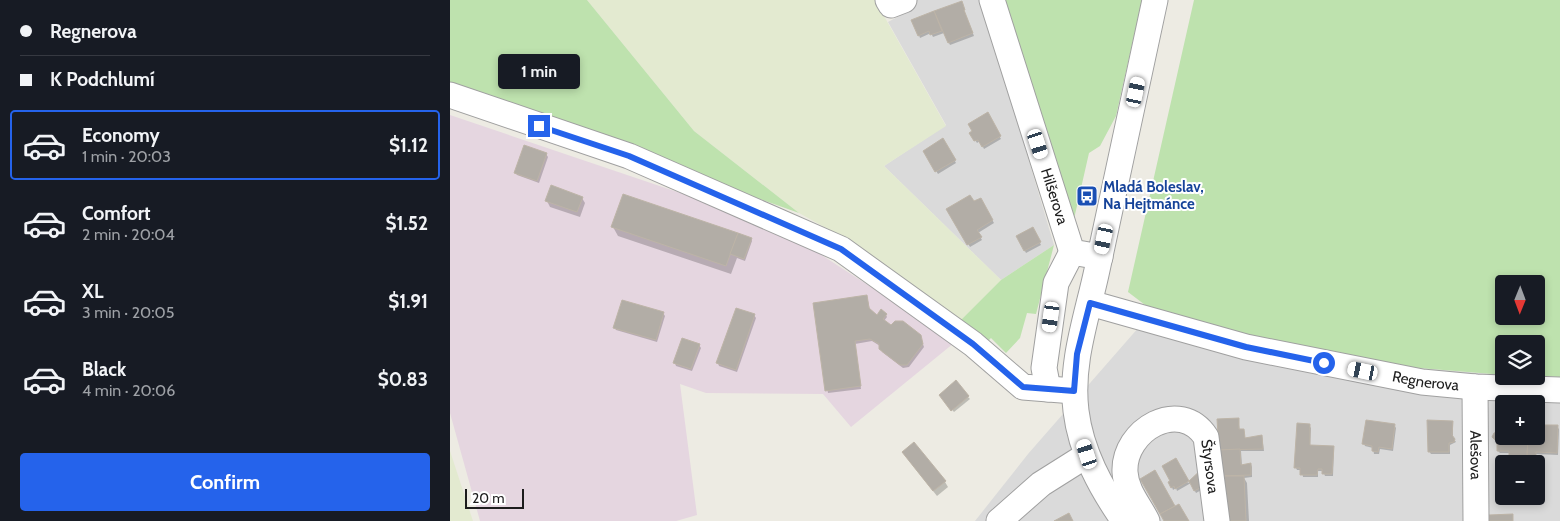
<!DOCTYPE html>
<meta charset="utf-8">
<style>
:root{--surface:#171b24;--page:#242831;--text:#f1f3f6;--muted:#9ea1a6;--line:#363941;--accent:#2563eb}
body{margin:0;font-family:Cabin,sans-serif;background:var(--page);color:var(--text);height:100vh;display:flex;flex-direction:column;font-size:19px;white-space:nowrap}
*{box-sizing:border-box;margin:0}
p{font-size:16px;color:var(--muted)}
.icon{flex:none;width:28px;height:28px;fill:none;stroke:currentColor;stroke-width:2;stroke-linecap:round;stroke-linejoin:round}
.map{position:relative;flex:1;overflow:hidden}
.details{display:flex;flex-direction:column;background:var(--surface);width:450px}
.details>*{flex:none}
.hud{display:grid;align-content:center;height:110px;padding:0 20px;background:var(--surface)}
.needle{width:32px;rotate:181deg}
.controls{position:absolute;left:1045px;top:275px;display:grid;gap:10px}
.controls a{display:grid;place-items:center;width:50px;height:50px;border-radius:5px;background:var(--surface);box-shadow:0 2px 8px #0003;font-size:25px}
.scale{position:absolute;left:15px;bottom:12px;width:59px;box-sizing:border-box;padding-left:5px;border:2px solid #1c1c1c;border-top:0;font-size:14px;line-height:18px;white-space:nowrap;color:#1c1c1c;-webkit-text-stroke:4px #fff;paint-order:stroke}
.end{position:absolute;width:22px;height:22px;margin:-11px;border:6px solid #2563eb;background:#fff;box-shadow:0 0 0 2px #fff}
.from{border-radius:50%}
.bubble{position:absolute;height:35px;border-radius:5px;background:var(--surface);box-shadow:0 2px 8px #0003;font-size:16px;font-weight:700;line-height:35px;text-align:center}
.car{position:absolute;width:15px;height:30px;margin:-15px -8px;border-radius:6px;box-shadow:0 0 4px 1px #0007;background:linear-gradient(#fff 24%,#345 0 40%,#fff 0 76%,#345 0 86%,#fff 0)}
.hud b{display:flex;align-items:center;gap:18px;height:48px;font-size:19px}
.hud b+b{border-top:1px solid var(--line)}
.hud i{width:12px;height:12px;background:var(--text)}
ul{padding:0;list-style:none}
li{display:flex;align-items:center;gap:15px;height:70px;margin:0 10px 8px;padding:0 10px;border:2px solid transparent;border-radius:5px}
li div{flex:1}
li b{display:block;font-size:19px}
li em{font-style:normal;font-weight:700}
li.on{border-color:var(--accent)}
li>.icon{width:45px;height:45px;stroke-width:1.5}
.primary-button{display:flex;gap:10px;margin-top:auto;padding:10px 20px}
.primary-button a{flex:1;height:58px;border-radius:5px;background:var(--accent);color:#fff;font-size:20px;font-weight:700;line-height:58px;text-align:center}
main{display:flex;flex:1;min-height:0}
.map>svg:first-child{display:block}
</style>
<main>
<section class="details">
<div class="hud">
<b><i class="from"></i>Regnerova</b>
<b><i></i>K Podchlumí</b>
</div>
<ul>
<li class="on"><svg class="icon" aria-label="car" viewBox="0 0 24 24"><path d="M5 17H2v-5l4-1 3-4h7l3 4 3 1v5h-3M9 17h6M6 11h13"/><circle cx="7" cy="17" r="2"/><circle cx="17" cy="17" r="2"/></svg><div><b>Economy</b><p>1 min · 20:03</p></div><em>$1.12</em></li>
<li><svg class="icon" aria-label="car" viewBox="0 0 24 24"><path d="M5 17H2v-5l4-1 3-4h7l3 4 3 1v5h-3M9 17h6M6 11h13"/><circle cx="7" cy="17" r="2"/><circle cx="17" cy="17" r="2"/></svg><div><b>Comfort</b><p>2 min · 20:04</p></div><em>$1.52</em></li>
<li><svg class="icon" aria-label="car" viewBox="0 0 24 24"><path d="M5 17H2v-5l4-1 3-4h7l3 4 3 1v5h-3M9 17h6M6 11h13"/><circle cx="7" cy="17" r="2"/><circle cx="17" cy="17" r="2"/></svg><div><b>XL</b><p>3 min · 20:05</p></div><em>$1.91</em></li>
<li><svg class="icon" aria-label="car" viewBox="0 0 24 24"><path d="M5 17H2v-5l4-1 3-4h7l3 4 3 1v5h-3M9 17h6M6 11h13"/><circle cx="7" cy="17" r="2"/><circle cx="17" cy="17" r="2"/></svg><div><b>Black</b><p>4 min · 20:06</p></div><em>$0.83</em></li>
</ul>
<div class="primary-button"><a>Confirm</a></div>
</section>
<div class="map">
<svg width="1110" height="521" viewBox="0 0 1110 521">
<rect width="100%" height="100%" fill="#edebe3"/>
<g fill="#dadada" fill-rule="evenodd">
<path d="M445 0H531L604 245 551 280 434 166 496 125 438 22 453 14Z"/>
<path d="M703 311 957 367 1054 375V376L1110 377V521H525L578 454ZM1054 404H1086V436H1054ZM1054 464H1086V496H1054Z"/>
</g>
<path fill="#e5d6e0" d="M0 115 325 225 421 287 504 343 401 427 373 394 256 393 230 384 247 515 226 521H30L0 413Z"/>
<g fill="#e3ead0">
<path d="M137 0H425L496 126 434 166 551 280 510 321 396 239 349 213 244 131Z"/>
<path d="M0 451 23 521H0Z"/>
</g>
<g fill="#bee2ae" fill-rule="evenodd">
<path d="M0 0H137L244 131 349 213 0 88Z"/>
<path d="M551 0H692L666 116 650 146 639 153 624 219Z"/>
<path d="M744 0H1110V377L1086 376V344H1054V375L957 367 858 350 703 311 678 292ZM1054 284H1086V316H1054Z"/>
<path d="M604 245 586 314 577 313 570 338 556 353 541 338 535 344 510 321 551 280Z"/>
</g>
<g fill="#0003">
<path d="M511 3 524 36 500 45 494 33 483 37 481 33 470 38 463 20Z"/>
<path d="M537 114 551 139 534 149 530 141 527 143 521 133Z"/>
<path d="M493 140 506 163 488 174 474 151Z"/>
<path d="M96 154 98 157 89 183 67 175 66 173Z"/>
<path d="M132 198 135 203 130 217 100 207 97 201Z"/>
<path d="M530 199 544 223 528 233 532 240 520 247 498 209 524 203Z"/>
<path d="M163 227 301 239 302 241 295 261 287 258 281 274 168 236Z"/>
<path d="M582 228 591 245 576 253 567 236Z"/>
<path d="M417 296 420 310 427 316 436 315 437 317 434 321 441 327 470 336 474 347 459 367 453 368 432 352 430 346 422 341 405 344 411 389 378 393 364 304Z"/>
<path d="M213 313 215 316 207 342 166 330 165 328Z"/>
<path d="M304 315 306 318 287 372 269 366 268 363Z"/>
<path d="M249 345 251 348 242 371 226 366 225 363Z"/>
<path d="M518 397 520 399 504 412 492 398Z"/>
<path d="M788 419 790 431 794 430 795 439 812 436 814 451H791L792 466 801 464 802 467V477L794 478 797 483 799 521H773L768 420Z"/>
<path d="M1002 423 1003 425V438L1006 442 1000 445V454H981L979 451Z"/>
<path d="M944 425 946 428 943 451 930 449 929 454H924L923 448 915 446 914 444Z"/>
<path d="M859 426 861 428 860 446 883 447 884 450 883 476H875L873 471H868V477H853L852 470H847L846 468Z"/>
<path d="M1107 427 1109 429 1108 455 1086 454V459L1062 458 1060 453H1050L1048 451 1054 436H1086Z"/>
<path d="M453 453 495 482 498 487 487 496Z"/>
<path d="M726 460 738 483 752 470 755 488 746 493 741 483 727 491 726 488 723 490 720 482 722 481Z"/>
</g>
<g fill="#b2ada6" stroke="#bdb4a7">
<path d="M512 1 515 10H514L523 33 498 43 484 11Z"/>
<path d="M484 11 492 31 480 35 479 31 468 36 461 20Z"/>
<path d="M538 112 551 136 532 147 528 140 524 141 519 133 522 131 518 124Z"/>
<path d="M493 138 506 160 485 172 473 151Z"/>
<path d="M74 145 97 153 87 181 64 173Z"/>
<path d="M101 185 133 197 127 212 95 201Z"/>
<path d="M173 194 288 233 276 266 161 227Z"/>
<path d="M520 195 524 201 531 198 543 220 527 230 532 237 517 245 496 209Z"/>
<path d="M583 227 591 242 574 251 566 236Z"/>
<path d="M288 233 302 238 294 259 280 254Z"/>
<path d="M417 295 419 308 427 315 431 309 437 314 433 319 441 325 445 321H453L471 335 473 344 457 365H450L429 349V344L420 339 405 341 411 386 375 391 363 303Z"/>
<path d="M172 300 214 312 206 340 163 328Z"/>
<path d="M286 308 305 314 286 370 266 363Z"/>
<path d="M232 338 250 344 241 369 223 363Z"/>
<path d="M506 380 519 396 501 411 489 395Z"/>
<path d="M789 418V429H794L795 438 812 435 813 449 769 450 767 419Z"/>
<path d="M916 420 945 424 942 449 929 447 928 452 922 451V446L912 444Z"/>
<path d="M977 420 1003 421 1002 435 1005 439 1004 442 999 443V452H978Z"/>
<path d="M847 423 860 424V445L884 446 882 474H872V469H868L867 475H850V468H844Z"/>
<path d="M1048 423H1054V436H1078L1077 457 1059 456V451H1047V442L1042 437 1044 433 1048 432Z"/>
<path d="M1086 425H1108L1107 453 1086 452V457H1077L1078 436H1086Z"/>
<path d="M464 442 496 481 483 491 452 452Z"/>
<path d="M790 449 791 465 801 463V475L770 476 769 450Z"/>
<path d="M726 458 739 481 725 489 724 486 721 488 718 482 720 481 712 466Z"/>
<path d="M753 468 754 486 744 491 739 481Z"/>
<path d="M705 470 725 506 710 514 690 479Z"/>
<path d="M770 476H794L796 521H772Z"/>
<path d="M729 504 739 521H714L710 514Z"/>
<path d="M619 513 623 521H604Z"/>
<path d="M1063 514V521H1039V515Z"/>
</g>
<g fill="none" stroke-linecap="round" stroke-linejoin="round">
<g stroke="#a0a0a0" stroke-width="27">
<g id="minor">
<path d="M438 0 441 5 454 0"/>
<path id="s1" d="M542 0 622 252 650 257"/>
<path d="M0 95 179 156 391 249 523 344 573 387 624 391"/>
<path id="s2" d="M640 303 796 347 972 382 1025 387 1110 390"/>
<path id="s3" d="M1025 387 1026 521"/>
<path d="M598 389 594 368 606 283 622 252"/>
<path d="M549 521 591 484 637 455"/>
<path d="M674 521C651 488 631 452 626 411 620 363 637 317 647 270 666 180 686 90 705 0"/>
<path id="s4" d="M697 521C689 505 676 491 675 472 673 430 730 397 756 437L767 521"/>
</g>
</g>
<use href="#minor" stroke="#fff" stroke-width="25"/>
</g>
<g fill="none" stroke-linecap="round" stroke-linejoin="round">
<path stroke="#2563eb" stroke-width="6" d="M89 126 179 156 391 249 523 344 573 387 624 391 627 354 640 303 796 347 874 363"/>
</g>
<defs>
<g id="bus-square" transform="scale(1.125)"><rect x="-9" y="-9" width="18" height="18" rx="4" fill="#1a4fb4" stroke="#fff"/><path d="M-5-6H5V4H4V6H2V4H-2V6H-4V4H-5ZM-3.5-4V0h7V-4ZM-3.5 1.2v1.5H-2V1.2ZM2 1.2v1.5H3.5V1.2Z" fill="#fff"/></g>
</defs>
<g fill-rule="evenodd">
<use href="#bus-square" x="637" y="196"/>
</g>
<g text-anchor="middle" stroke-width="4" stroke-linejoin="round" paint-order="stroke">
<g font-size="15" font-weight="bold" fill="#164399" stroke="#fff" text-anchor="start">
<text x="653" y="192">Mladá Boleslav,<tspan x="653" dy="17">Na Hejtmánce</tspan></text>
</g>
<g font-size="15" fill="#1c1c1c" stroke="#fff">
<text dy="5" stroke="none"><textPath href="#s1" startOffset="206">Hilšerova</textPath></text>
<text dy="5" stroke="none"><textPath href="#s2" startOffset="345">Regnerova</textPath></text>
<text dy="5" stroke="none"><textPath href="#s3" startOffset="68">Alešova</textPath></text>
<text dy="5" stroke="none"><textPath href="#s4" startOffset="202">Štyrsova</textPath></text>
</g>
</g>
</svg>
<div class="controls">
<a><svg class="needle" viewBox="-14 -14 28 28"><path d="M0-13l5 13h-10z" fill="#e53935"/><path d="M0 13l5-13h-10z" fill="#9ea1a6"/></svg></a>
<a><svg class="icon" aria-label="layers" viewBox="0 0 24 24"><path d="M12 4l9 5-9 5-9-5zM3 14l9 5 9-5"/></svg></a>
<a>+</a>
<a>−</a>
</div>
<div class="scale">20 m</div>
<i class="end from" style="left:874px;top:363px"></i>
<i class="end" style="left:89px;top:126px"></i>
<div class="bubble" style="left:48px;top:54px;width:82px">1 min</div>
<i class="car" style="left:686px;top:92px;rotate:12deg"></i>
<i class="car" style="left:588px;top:144px;rotate:162deg"></i>
<i class="car" style="left:654px;top:239px;rotate:192deg"></i>
<i class="car" style="left:601px;top:317px;rotate:188deg"></i>
<i class="car" style="left:913px;top:371px;rotate:282deg"></i>
<i class="car" style="left:637px;top:454px;rotate:342deg"></i>
</div>
</main>
